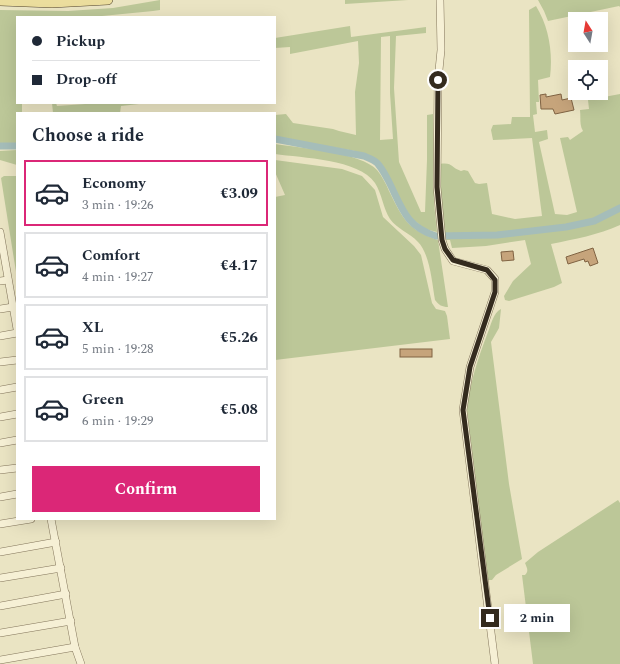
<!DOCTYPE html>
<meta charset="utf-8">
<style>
:root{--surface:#fff;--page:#f6f6f7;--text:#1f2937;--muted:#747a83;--line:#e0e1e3;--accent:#db2777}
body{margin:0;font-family:Spectral,serif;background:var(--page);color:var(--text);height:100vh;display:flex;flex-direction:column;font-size:15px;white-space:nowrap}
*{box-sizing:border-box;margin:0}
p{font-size:13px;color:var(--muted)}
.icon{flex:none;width:22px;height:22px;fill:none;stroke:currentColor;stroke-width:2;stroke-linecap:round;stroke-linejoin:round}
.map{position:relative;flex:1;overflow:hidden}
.sheet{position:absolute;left:16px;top:112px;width:260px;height:408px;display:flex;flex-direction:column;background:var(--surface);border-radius:0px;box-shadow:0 4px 16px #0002}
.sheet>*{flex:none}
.guide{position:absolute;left:16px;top:16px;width:260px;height:88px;border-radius:0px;box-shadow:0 4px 16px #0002;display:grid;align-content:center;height:88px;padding:0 16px;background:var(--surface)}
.needle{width:26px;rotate:349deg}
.fabs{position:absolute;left:568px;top:12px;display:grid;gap:8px}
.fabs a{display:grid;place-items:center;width:40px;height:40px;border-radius:0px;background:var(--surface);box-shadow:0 4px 16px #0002;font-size:20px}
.end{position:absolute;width:18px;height:18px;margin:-9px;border:5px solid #342b1e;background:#fff;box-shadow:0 0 0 2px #fff}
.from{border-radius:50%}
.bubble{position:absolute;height:28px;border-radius:0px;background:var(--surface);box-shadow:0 4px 16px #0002;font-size:13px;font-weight:700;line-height:28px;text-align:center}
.guide b{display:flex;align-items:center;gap:14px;height:38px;font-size:15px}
.guide b+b{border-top:1px solid var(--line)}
.guide i{width:10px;height:10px;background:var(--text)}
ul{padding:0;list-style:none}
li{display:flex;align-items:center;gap:12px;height:66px;margin:0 8px 6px;padding:0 8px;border:2px solid var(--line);border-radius:0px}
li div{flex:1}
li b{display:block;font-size:15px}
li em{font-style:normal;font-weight:700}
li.active{border-color:var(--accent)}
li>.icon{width:36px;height:36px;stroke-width:1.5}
h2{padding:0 16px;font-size:18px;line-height:48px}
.primary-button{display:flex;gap:8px;margin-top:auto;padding:8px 16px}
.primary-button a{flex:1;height:46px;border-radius:0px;background:var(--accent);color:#fff;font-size:16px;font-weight:700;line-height:46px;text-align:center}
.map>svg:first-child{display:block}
</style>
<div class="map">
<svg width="620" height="664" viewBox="0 0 620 664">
<rect width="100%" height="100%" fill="#eae4c3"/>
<g fill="#bcc798" fill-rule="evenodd">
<path d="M160 0V10L153 11 92 17H17V103H22V113H17V144L0 143V10L68 11 113 8Z"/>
<path d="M345 0H408L345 4Z"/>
<path d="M538 0H620V7L619 6 548 21 544 11Z"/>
<path d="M536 6C549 27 553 53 550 77L538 80 539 102H536L537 114 533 115 535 132 547 130 548 139 539 142 555 214 567 215 577 212 560 138 568 137 570 140 583 131C579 124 581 118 580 110L589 109 588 100 620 94V225C598 235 575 239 551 244L562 283 554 287 509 301 505 300 504 296 513 281 531 264 525 240 486 246 452 248 450 240H445L441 201 440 164C453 162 451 168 461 171L464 170 468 171 475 183 479 184 487 183 492 214 515 219 542 216 532 138 493 140 491 130 493 125 511 124 512 117H530L529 10Z"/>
<path d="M350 26 351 37 426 27V33L396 36 394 88 399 162 421 212H425L427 160V115L433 114 434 203 437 232 425 229 409 216 381 165 373 158 355 151 275 137V115L286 114 293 123 333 129 339 131 356 135 355 92 359 63 358 41 290 54V47L275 48V38ZM390 36V93L393 139 380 140 381 37Z"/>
<path d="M52 103H56L57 106 99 103H148L121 106 120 113H53Z"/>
<path d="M275 144C299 148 361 152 377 170 382 176 386 184 389 191 403 219 407 229 438 240L448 307C442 307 439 305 435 300 432 283 430 254 418 242 410 233 397 229 390 219 383 208 382 194 375 183 359 159 302 158 275 154Z"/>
<path d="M17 150V165L0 160V151Z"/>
<path d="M275 160 342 169 362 176 375 190 383 217 414 246 421 255 432 303 436 309 445 311 447 316 450 339 275 360V197L285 195 275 172Z"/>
<path d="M4 176H17V278L1 178Z"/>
<path d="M501 309 499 328 491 342 509 484 522 559 496 575 492 580H488L467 410C470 382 478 358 488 332 491 325 493 313 501 309Z"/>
<path d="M618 500 620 503V664H533L522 575H525C529 571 527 568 525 563L538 552Z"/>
</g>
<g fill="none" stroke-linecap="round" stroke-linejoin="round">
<g stroke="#a5bdb9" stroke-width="7">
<path d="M275 139 364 156C369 158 375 160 378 164 382 169 386 176 389 182 402 208 406 227 436 236L497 235 566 227 594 221 620 208"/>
<path d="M0 146H17"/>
</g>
</g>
<g fill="#c6a47b" stroke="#806343">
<path d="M546 94V97L561 94 562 100 571 98 574 110 555 114 553 109H541L540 95Z"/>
<path d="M593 248 598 263 590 266 588 261 585 262 584 259 568 264 566 257Z"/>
<path d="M513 251 514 260 502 261 501 252Z"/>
<rect x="400" y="349" width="32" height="8"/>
</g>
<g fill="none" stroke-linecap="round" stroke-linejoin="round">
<g stroke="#83755b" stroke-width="8">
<g id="minor">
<path d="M440 0 441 50 438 80 437 187 442 240 445 249 453 261 487 270 495 279V292L470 367 463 410 495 664"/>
<path d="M0 232 17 329"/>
<path d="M0 281 8 280"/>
<path d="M0 309 13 307"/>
<path d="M0 336 17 333"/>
<path d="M0 362 17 360"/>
<path d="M0 390 17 387"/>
<path d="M0 417 17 414"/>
<path d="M0 443 17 440"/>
<path d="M0 470 17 468"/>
<path d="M0 497 17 494"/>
<path d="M51 519 75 647 81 664"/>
<path d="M0 524 31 519"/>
<path d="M0 552 56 542"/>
<path d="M0 578 61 568"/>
<path d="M0 606 66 594"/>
<path d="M0 633 71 621"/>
<path d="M0 660 75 647"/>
</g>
</g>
<g stroke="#51432f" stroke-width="10">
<path id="major" d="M0 1 52 3 108 0"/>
</g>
<use href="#minor" stroke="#f6f0d5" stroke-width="7"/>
<use href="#major" stroke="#ebdd9d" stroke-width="9"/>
</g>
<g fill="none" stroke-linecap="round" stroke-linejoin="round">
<path stroke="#342b1e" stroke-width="5" d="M438 80 437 187 442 240 445 249 453 260 487 270 495 280V292L470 367 463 410 490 618"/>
</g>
</svg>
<div class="fabs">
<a><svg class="needle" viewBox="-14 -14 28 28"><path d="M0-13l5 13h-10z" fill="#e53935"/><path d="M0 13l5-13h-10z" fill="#747a83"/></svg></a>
<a><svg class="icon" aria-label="locate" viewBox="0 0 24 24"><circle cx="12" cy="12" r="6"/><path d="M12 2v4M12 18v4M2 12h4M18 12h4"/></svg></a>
</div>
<i class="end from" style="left:438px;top:80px"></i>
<i class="end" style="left:490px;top:618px"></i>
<div class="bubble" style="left:504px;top:604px;width:66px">2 min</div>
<div class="guide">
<b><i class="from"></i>Pickup</b>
<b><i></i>Drop-off</b>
</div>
<section class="sheet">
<h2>Choose a ride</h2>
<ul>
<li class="active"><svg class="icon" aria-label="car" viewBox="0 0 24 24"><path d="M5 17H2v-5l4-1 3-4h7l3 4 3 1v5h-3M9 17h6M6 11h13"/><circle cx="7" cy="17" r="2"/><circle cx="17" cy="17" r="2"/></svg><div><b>Economy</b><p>3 min · 19:26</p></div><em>€3.09</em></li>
<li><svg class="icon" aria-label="car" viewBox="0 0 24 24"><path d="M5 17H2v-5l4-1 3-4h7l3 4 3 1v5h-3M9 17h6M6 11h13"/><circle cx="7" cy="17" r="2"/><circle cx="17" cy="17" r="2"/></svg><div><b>Comfort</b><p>4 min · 19:27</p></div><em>€4.17</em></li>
<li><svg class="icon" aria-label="car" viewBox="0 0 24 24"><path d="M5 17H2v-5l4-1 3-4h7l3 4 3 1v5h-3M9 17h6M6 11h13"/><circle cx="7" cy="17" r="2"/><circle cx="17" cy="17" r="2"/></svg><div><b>XL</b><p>5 min · 19:28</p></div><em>€5.26</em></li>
<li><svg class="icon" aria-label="car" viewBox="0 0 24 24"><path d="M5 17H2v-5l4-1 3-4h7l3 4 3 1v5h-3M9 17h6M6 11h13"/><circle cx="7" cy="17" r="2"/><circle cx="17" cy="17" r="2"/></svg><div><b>Green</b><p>6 min · 19:29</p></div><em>€5.08</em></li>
</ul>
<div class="primary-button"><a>Confirm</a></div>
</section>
</div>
